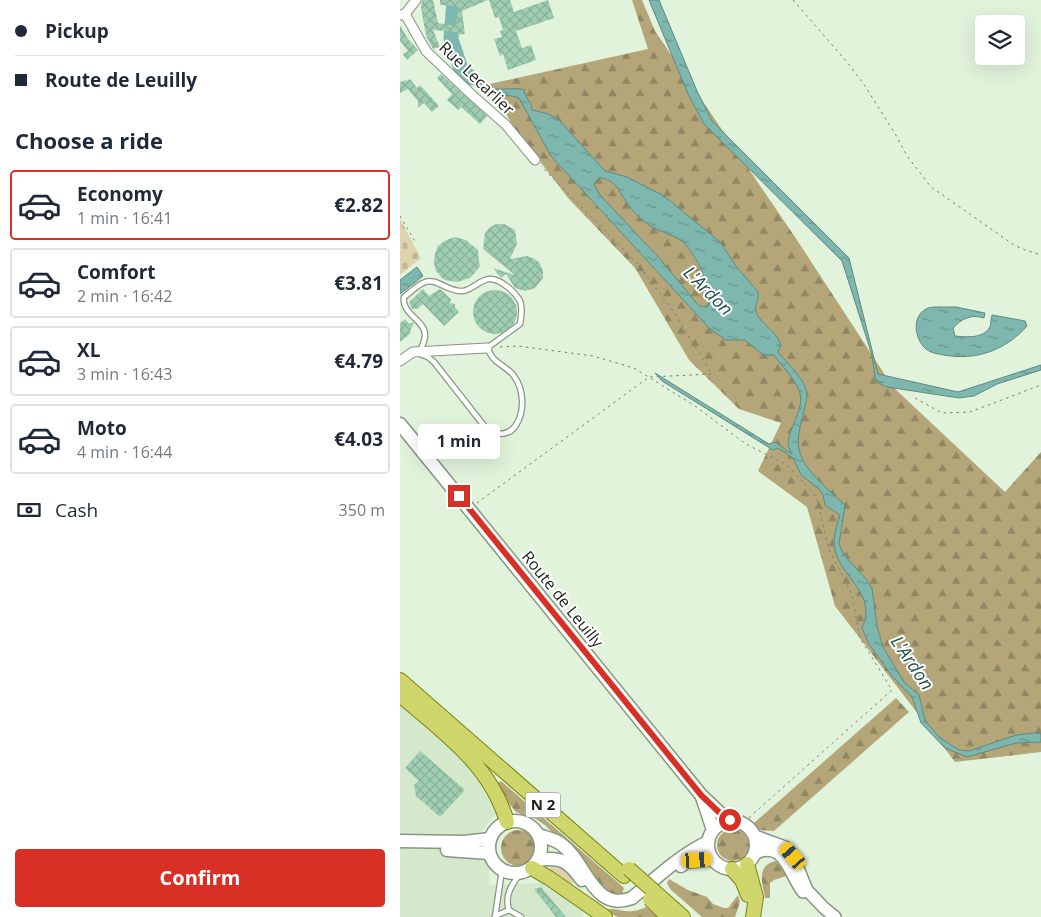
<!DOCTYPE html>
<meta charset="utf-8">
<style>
:root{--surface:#fff;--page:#f2f2f3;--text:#1f2937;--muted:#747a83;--line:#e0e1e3;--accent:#d93025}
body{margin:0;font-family:"Open Sans",sans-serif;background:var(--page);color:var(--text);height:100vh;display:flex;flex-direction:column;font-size:19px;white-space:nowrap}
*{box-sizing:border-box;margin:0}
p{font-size:16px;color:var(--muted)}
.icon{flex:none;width:28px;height:28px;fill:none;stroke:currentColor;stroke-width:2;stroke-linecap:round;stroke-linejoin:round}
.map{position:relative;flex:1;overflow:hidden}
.sheet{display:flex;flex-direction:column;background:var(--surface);width:400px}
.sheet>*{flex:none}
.guide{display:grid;align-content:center;height:110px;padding:0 15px;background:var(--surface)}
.buttons{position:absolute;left:575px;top:15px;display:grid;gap:10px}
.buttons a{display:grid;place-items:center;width:50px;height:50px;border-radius:5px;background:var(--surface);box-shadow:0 5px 20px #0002;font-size:25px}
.end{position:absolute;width:22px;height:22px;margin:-11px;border:6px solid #d93025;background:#fff;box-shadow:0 0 0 2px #fff}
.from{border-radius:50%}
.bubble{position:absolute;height:35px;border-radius:5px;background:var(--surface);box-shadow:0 5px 20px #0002;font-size:16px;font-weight:700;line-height:35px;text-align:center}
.car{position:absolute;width:15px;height:30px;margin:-15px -8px;border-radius:6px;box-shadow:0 0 4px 1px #0007;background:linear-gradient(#f5c518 24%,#345 0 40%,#f5c518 0 76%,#345 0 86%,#f5c518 0)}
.guide b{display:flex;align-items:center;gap:18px;height:48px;font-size:19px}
.guide b+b{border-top:1px solid var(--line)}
.guide i{width:12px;height:12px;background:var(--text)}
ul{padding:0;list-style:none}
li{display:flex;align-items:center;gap:15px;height:70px;margin:0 10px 8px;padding:0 5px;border:2px solid var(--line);border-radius:5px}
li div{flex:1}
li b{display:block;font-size:19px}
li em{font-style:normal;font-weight:700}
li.selected{border-color:var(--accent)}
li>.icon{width:45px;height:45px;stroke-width:1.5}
h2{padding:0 15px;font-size:22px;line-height:60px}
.pay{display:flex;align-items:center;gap:12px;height:55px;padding:0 15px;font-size:19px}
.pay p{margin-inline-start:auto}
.primary-button{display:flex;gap:10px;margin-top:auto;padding:10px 15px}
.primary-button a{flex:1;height:58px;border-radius:5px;background:var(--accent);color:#fff;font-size:20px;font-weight:700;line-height:58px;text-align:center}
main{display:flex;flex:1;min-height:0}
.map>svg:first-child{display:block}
</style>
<main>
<section class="sheet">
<div class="guide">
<b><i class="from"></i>Pickup</b>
<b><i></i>Route de Leuilly</b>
</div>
<h2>Choose a ride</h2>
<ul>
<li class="selected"><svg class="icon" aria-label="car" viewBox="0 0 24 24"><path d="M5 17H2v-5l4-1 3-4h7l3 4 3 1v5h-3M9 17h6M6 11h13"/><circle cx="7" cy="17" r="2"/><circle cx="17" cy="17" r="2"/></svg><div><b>Economy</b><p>1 min · 16:41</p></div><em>€2.82</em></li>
<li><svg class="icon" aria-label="car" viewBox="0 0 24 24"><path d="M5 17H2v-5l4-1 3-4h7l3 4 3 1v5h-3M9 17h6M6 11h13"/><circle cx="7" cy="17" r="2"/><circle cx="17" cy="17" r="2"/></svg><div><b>Comfort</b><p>2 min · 16:42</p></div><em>€3.81</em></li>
<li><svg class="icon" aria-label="car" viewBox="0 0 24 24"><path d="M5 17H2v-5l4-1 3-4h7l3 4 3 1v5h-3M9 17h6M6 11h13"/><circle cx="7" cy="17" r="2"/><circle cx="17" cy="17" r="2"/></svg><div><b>XL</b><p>3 min · 16:43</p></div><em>€4.79</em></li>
<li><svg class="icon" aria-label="car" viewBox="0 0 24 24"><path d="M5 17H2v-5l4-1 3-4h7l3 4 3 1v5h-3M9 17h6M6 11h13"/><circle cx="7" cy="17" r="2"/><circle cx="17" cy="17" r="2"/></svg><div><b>Moto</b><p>4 min · 16:44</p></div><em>€4.03</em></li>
</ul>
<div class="pay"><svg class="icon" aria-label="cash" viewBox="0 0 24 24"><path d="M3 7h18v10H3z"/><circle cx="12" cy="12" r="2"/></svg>Cash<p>350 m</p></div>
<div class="primary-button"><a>Confirm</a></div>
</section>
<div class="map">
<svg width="641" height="917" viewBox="0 0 641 917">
<defs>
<pattern id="forest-firs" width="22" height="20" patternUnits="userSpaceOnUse" patternTransform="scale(1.25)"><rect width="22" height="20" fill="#b5a67a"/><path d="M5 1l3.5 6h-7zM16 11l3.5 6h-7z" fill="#928763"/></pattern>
<pattern id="cemetery-stones" width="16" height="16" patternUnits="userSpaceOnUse" patternTransform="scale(1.25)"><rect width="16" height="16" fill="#dfd3ad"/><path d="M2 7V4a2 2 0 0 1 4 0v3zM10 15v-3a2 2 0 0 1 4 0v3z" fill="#bfb594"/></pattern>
<pattern id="water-ripples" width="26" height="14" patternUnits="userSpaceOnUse" patternTransform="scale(1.25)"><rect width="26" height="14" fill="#7db7ad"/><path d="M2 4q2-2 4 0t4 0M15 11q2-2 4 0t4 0" fill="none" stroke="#66948c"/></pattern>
<pattern id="building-cross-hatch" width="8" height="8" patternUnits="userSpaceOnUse" patternTransform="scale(1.25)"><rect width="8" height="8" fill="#9ecdb2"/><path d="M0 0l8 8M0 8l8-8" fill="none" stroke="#88b098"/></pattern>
</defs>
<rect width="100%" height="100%" fill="#e2f3dc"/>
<path fill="#d4e9cb" d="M0 699 73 765 97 812 75 839 80 856 89 864V885L140 883 151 885 182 911 184 917H0Z"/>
<path fill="#dfd3ad" d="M149 863H159L175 877 174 883 171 884 150 869Z"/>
<g fill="url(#forest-firs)">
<path d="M232 0H242L255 31 395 237 493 387 605 492 641 452V752L555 762 435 606 407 507 358 471 381 423 339 409 289 360 235 268 169 199 114 128 90 84 248 49Z"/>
<path d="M496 698 509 712 374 831 360 830 354 823Z"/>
<path d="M101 781 223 887 224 888 222 894 217 897 203 892 193 874 146 826 136 819 116 812 107 801 97 783Z"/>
<circle cx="333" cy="845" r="16"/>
<circle cx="119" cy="848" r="18"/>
<path d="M376 861 385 869 386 876 374 880 370 883V898H365C362 883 356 865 376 861Z"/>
<path d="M269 879 288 890 307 897 313 904 324 908H328L338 895 340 902 335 917H302L270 889 267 883Z"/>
<path d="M246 907 258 917H218L203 910C220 906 226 917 246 907Z"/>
</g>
<path fill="url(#cemetery-stones)" d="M0 219 21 258 0 275Z"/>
<g fill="url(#water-ripples)" stroke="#5f8a80" fill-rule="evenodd">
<path d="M51 0H56L54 36 60 57 54 59 47 36 49 35Z"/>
<path d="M249 0H259L297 91 312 121 449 258 478 374 558 392 641 365V370L597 384 574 396 559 398 487 387 480 384 475 378 472 355 442 261 304 124 288 94Z"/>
<path d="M62 62C67 74 83 88 96 89 106 90 115 87 125 90L124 92 131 105 132 110 149 114 158 119 205 171 227 177 264 196 320 242 336 266 358 292C360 299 354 304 356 312 360 324 376 330 381 345L378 352C387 363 401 375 406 389 411 401 393 432 400 453 405 471 431 492 445 505L439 544 444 555 466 579 472 588 477 626 483 647 504 682 519 695 525 720 528 724 539 737 551 745 559 750 569 751 616 735 634 733 641 734V742L616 743 567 757 545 748 521 723 512 697 492 676 469 644 462 628C478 594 441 578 435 550 432 538 437 526 440 515L425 505 423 495 420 490 401 475 393 458 378 448 373 450 262 381 255 373 369 444 375 442 392 454C391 452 388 447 388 444 389 426 406 408 399 390 394 378 382 366 374 355H363L345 340H326L310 329 151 156 119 98 112 96 96 95 82 91 59 73 56 64ZM199 178C216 178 220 194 229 206 233 212 239 217 245 222 256 232 272 233 283 242 294 251 317 295 307 307L299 306 261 260 200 195 194 184Z"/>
<path d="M17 267 23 276 0 294V280Z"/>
<path d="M537 307H556L585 313 584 318C572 314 562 318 553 328L555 336C566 337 583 339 590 327 591 324 591 318 592 315L625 321 627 326C606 350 576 361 544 355 538 354 531 353 526 349 515 340 511 317 526 309 529 307 534 307 537 307Z"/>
</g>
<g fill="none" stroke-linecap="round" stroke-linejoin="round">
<path stroke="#7db7ad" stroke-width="15" d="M54 0 51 39 61 69 71 78"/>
</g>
<g fill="url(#building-cross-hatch)">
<path d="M22 0H33L38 23 56 26 58 6 40 5V0H88L62 11 65 34 58 35 57 32 33 30 40 47 33 49 27 38 24 25 21 7Z"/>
<path d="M89 0H110L114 12 148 0 154 18 116 31 122 48 131 45 136 60 108 70 103 54 100 56 94 39 102 37 100 31 103 30 99 17 95 18Z"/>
<path d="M0 25 8 39 18 50 7 60 3 54 8 51 0 41Z"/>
<path d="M41 74 87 116 80 124 61 107 58 110 47 100 52 94 37 78Z"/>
<path d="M10 79 17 88 20 85 39 106 32 112 24 103 18 108V101L8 89 0 93V82L6 80 7 81Z"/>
<path d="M96 224H104L115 230 117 244 110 259 127 256 133 258 139 262 143 271V278L135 288 125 291 115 288 106 274 101 278 93 268 115 275 83 249 85 233 90 227Z"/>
<path d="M55 237 66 240 78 250 79 263 80 264 79 268 70 278 57 282 45 280 41 277 36 271 34 263 35 253 38 246 46 240Z"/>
<path d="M23 289 29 296 40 289 51 299 50 303 55 304V307L59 312 44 326 23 304 17 309H12L9 302Z"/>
<circle cx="95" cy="312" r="22"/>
<path d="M5 319 8 323H14L10 331 11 333 0 342V323Z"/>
<path d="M20 751 65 790 40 817 16 796 14 785 19 781 5 768Z"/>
<path d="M141 887 166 917H156L134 889Z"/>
</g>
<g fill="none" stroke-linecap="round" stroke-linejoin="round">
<g stroke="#879681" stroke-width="7">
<g id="service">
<path d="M20 354 28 357 34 362 89 432C99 435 110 435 116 425 125 411 124 390 114 376 110 370 102 366 96 361 92 358 90 353 87 348L120 324C121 318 123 308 120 301 115 292 101 279 90 279 80 279 73 290 63 291 48 293 36 276 23 283 16 286 10 293 4 297 1 314 25 320 25 335 25 341 22 346 20 351"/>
<path d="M109 910C104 896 112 884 120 874"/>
<path d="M95 916 109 910 121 917"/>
<path d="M95 917 102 870"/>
</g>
</g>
<g stroke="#879681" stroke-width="11">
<g id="minor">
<path d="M5 14 26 51 71 94 106 125 135 160"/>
<path d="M0 15 5 14 16 0"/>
<path d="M0 361 13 352 87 348"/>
</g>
</g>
<g stroke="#879681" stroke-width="14">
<g id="tertiary">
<path d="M355 836 385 847 393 856 407 890 424 908 435 917"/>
<path d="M354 854C385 838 389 875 403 892"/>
</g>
</g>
<g stroke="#879681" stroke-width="15">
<g id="secondary">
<path d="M0 424 301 795 323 816 330 820"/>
<path d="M302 797 313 830"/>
<circle cx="115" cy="847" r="26"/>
<circle cx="332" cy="845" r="24"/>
<path d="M139 835C147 838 154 839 161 844 187 863 193 913 232 898 255 879 280 855 308 842"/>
<path d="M0 841 64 842 90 839"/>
<path d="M47 850 89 853"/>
<path d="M139 860C161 856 169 862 182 880"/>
<path d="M281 866 286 862 312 859"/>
</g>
</g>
<g stroke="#7b850e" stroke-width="16">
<g id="primary">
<path d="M0 680 224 876"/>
<path d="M0 695C43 732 91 765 107 822"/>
<path d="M347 864 356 897 353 917"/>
<path d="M132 868 149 878 205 917"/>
<path d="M332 869 342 880 348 895"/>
<path d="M274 909 283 917"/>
</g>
</g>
<g stroke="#758071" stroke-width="1" stroke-dasharray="2.5 4" stroke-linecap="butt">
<path d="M393 0 447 62 465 86 497 137 507 156 531 187 614 245 625 250 641 255"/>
<path d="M0 216 16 243"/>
<path d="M100 347 118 346 193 356 234 368 295 406 346 444 387 465 416 496 429 550 452 594 460 638 492 690 343 823"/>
<path d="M515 398 542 413 570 412 641 385"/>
<path d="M77 503 249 377 312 374 273 311 236 262 141 166"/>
</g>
<use href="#service" stroke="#fff" stroke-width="4.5"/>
<use href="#minor" stroke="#fff" stroke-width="9"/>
<use href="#tertiary" stroke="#fff" stroke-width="11"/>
<use href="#secondary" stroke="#fff" stroke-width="12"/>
<use href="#primary" stroke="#cfd66b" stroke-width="14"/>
<g stroke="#7b850e" stroke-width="16" stroke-linecap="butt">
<g id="primary-bridge">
<path d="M229 869 274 909"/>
<path d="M250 899 267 916"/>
</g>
</g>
<use href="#primary-bridge" stroke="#cfd66b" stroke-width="14"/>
</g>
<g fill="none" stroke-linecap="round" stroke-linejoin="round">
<path stroke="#d93025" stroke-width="6" d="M59 496 301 795 323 816 330 820"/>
</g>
<g text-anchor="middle" stroke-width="4" stroke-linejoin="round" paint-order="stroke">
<rect fill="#fff" stroke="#5f635d" stroke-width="1" x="125.5" y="792.5" width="35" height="25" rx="4"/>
<g font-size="15" font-weight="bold" fill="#1a2018">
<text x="143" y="810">N 2</text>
</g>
<g font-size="16" fill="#1a2018" stroke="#fff">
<text transform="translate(77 78) rotate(44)" y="6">Rue Lecarlier</text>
<text transform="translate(163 599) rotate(51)" y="6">Route de Leuilly</text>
</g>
<g font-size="18" font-style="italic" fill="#1f514a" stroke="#fff">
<text transform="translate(308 291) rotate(45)" y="6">L'Ardon</text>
<text transform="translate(512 663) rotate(56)" y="6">L'Ardon</text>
</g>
</g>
</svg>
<div class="buttons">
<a><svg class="icon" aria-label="layers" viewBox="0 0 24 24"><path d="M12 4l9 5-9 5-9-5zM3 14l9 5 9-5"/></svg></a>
</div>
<i class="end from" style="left:330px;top:820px"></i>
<i class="end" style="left:59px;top:496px"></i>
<div class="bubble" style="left:18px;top:424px;width:82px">1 min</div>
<i class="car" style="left:393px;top:856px;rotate:319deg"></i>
<i class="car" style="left:297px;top:860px;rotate:87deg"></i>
</div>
</main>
